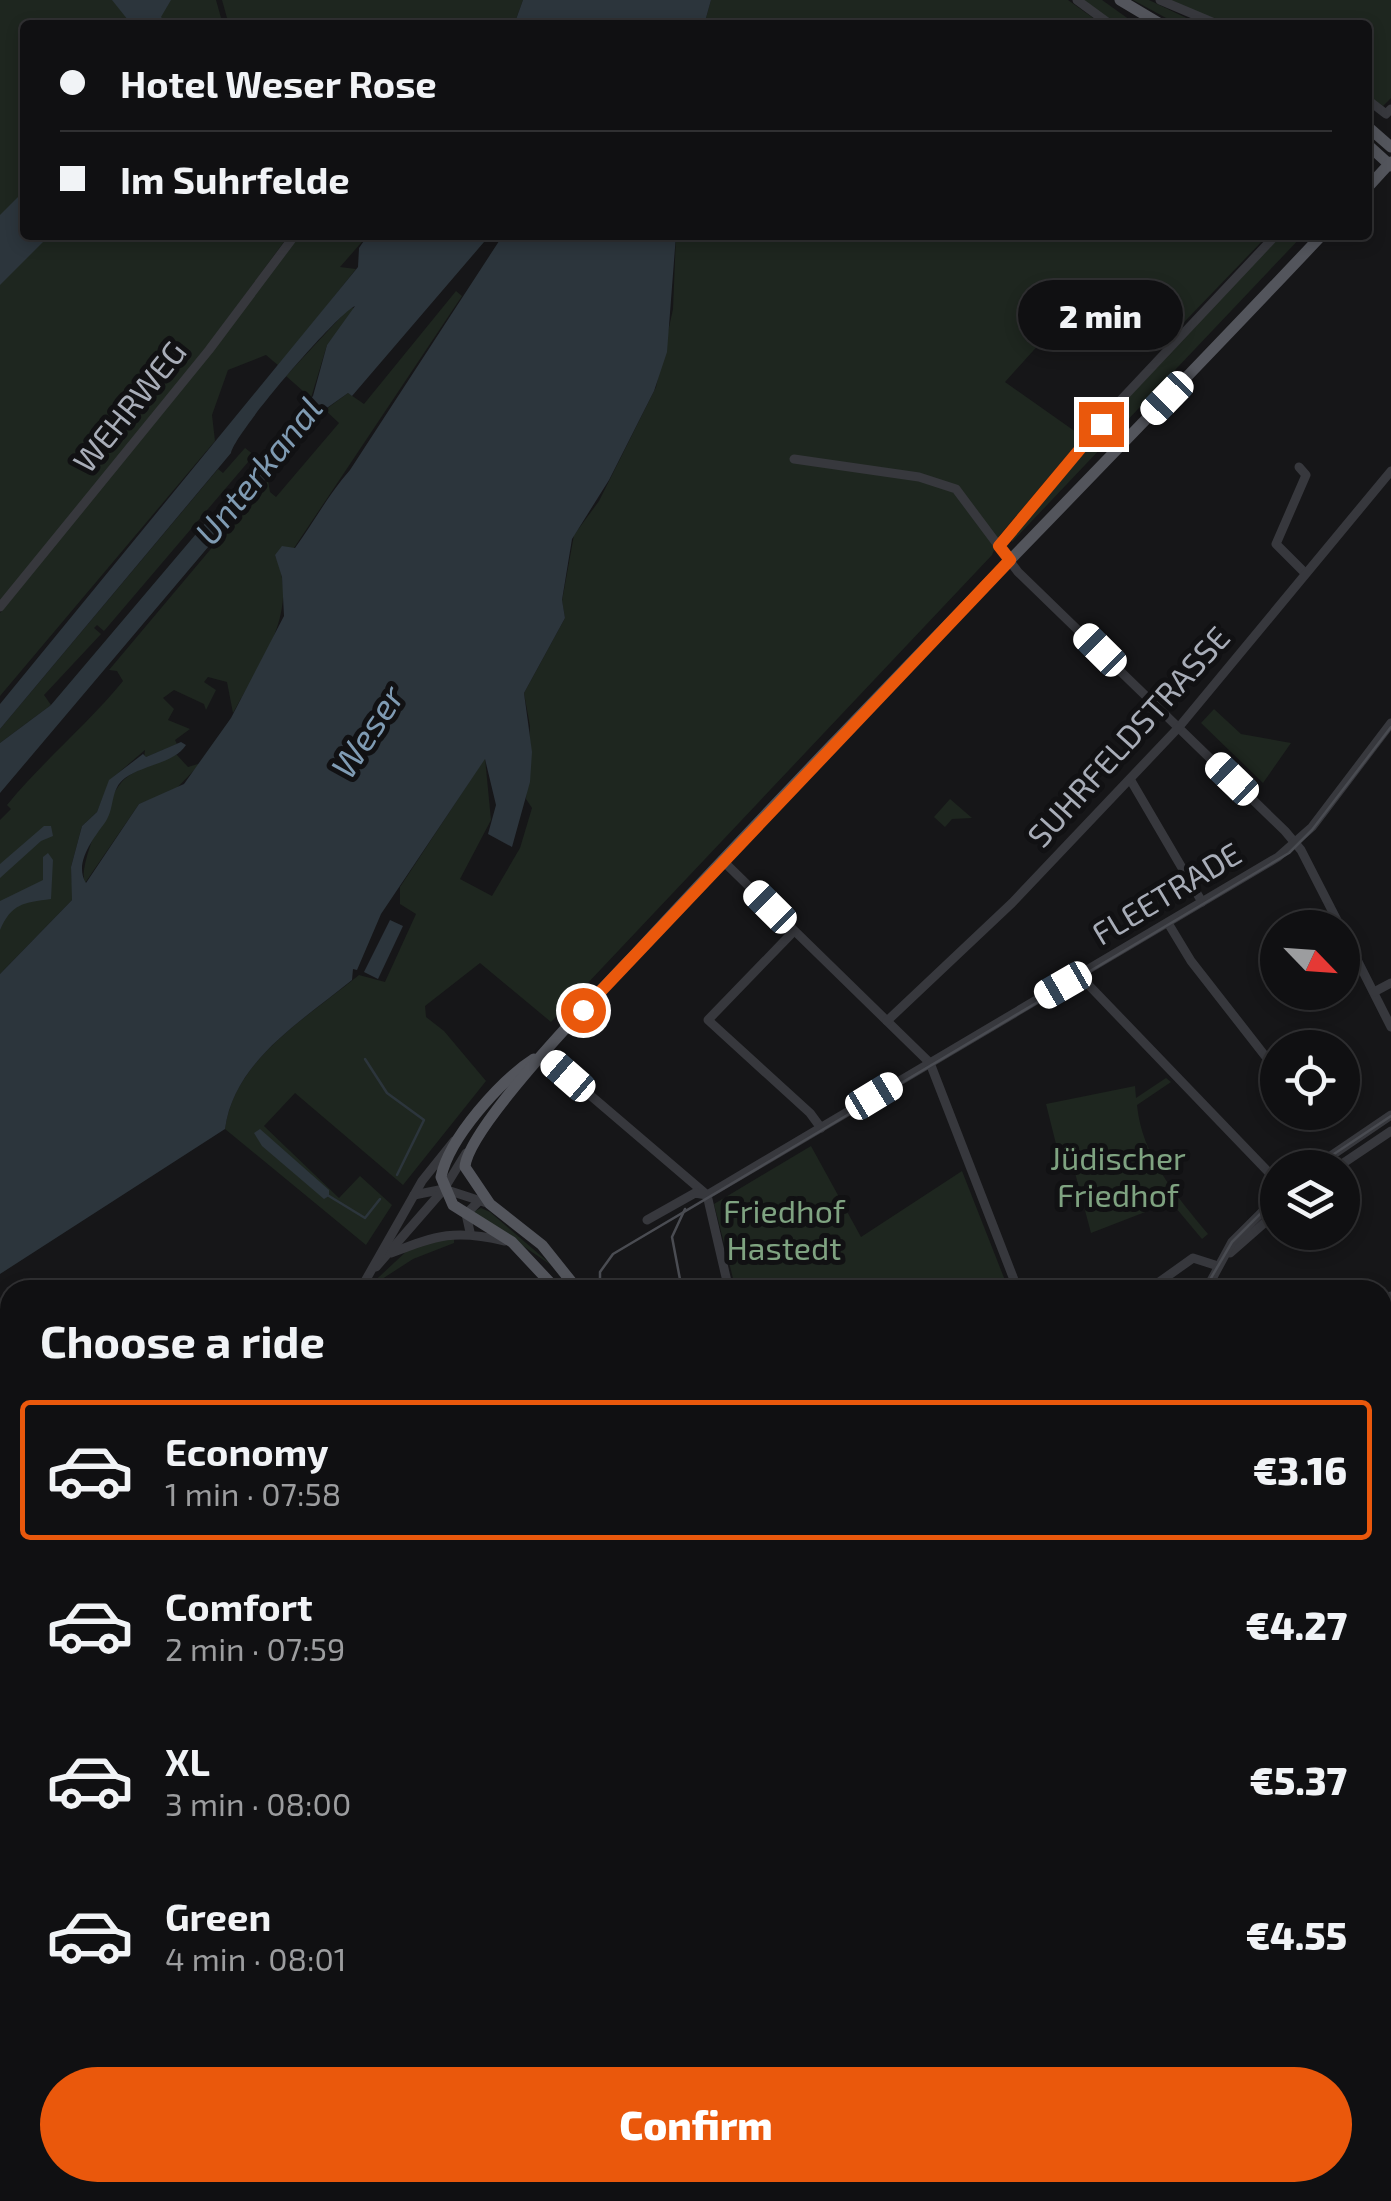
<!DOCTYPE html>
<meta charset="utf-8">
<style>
:root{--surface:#101012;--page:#1e1e20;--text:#f1f3f6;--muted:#9c9d9f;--line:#303032;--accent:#ea580c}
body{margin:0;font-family:"Exo 2",sans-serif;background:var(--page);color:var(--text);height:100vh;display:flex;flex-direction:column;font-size:38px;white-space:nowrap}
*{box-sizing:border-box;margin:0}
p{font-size:32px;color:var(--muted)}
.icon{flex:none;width:55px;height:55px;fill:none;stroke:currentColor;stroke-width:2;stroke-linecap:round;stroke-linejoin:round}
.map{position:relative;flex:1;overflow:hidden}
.panel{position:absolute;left:0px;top:1280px;width:1392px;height:922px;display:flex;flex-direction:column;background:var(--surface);border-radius:30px 30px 0 0;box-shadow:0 5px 15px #0003,0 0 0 2px var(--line)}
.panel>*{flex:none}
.banner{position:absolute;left:20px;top:20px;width:1352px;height:220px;border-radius:10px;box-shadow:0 5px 15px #0003,0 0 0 2px var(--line);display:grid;align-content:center;height:220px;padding:0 40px;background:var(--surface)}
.needle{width:65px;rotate:115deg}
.controls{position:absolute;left:1260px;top:910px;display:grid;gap:20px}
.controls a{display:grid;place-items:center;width:100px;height:100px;border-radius:50%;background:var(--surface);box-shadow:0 5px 15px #0003,0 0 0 2px var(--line);font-size:50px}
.end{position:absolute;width:45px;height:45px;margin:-22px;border:12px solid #ea580c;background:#fff;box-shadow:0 0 0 5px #fff}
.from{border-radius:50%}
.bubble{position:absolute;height:70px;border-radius:35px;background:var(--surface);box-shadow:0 5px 15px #0003,0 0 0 2px var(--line);font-size:32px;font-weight:800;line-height:70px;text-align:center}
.car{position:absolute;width:30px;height:60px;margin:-30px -15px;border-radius:12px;box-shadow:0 0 8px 2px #0007;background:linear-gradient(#fff 24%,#345 0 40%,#fff 0 76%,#345 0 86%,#fff 0)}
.banner b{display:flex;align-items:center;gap:35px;height:95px;font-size:38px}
.banner b+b{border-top:2px solid var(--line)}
.banner i{width:25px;height:25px;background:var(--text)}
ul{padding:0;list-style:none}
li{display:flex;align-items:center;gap:30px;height:140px;margin:0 20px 15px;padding:0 20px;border:5px solid transparent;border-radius:10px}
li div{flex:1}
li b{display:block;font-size:38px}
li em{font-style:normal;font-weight:800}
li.active{border-color:var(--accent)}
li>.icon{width:90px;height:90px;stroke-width:1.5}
h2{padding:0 40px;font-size:45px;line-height:120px}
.button{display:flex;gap:20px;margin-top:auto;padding:20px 40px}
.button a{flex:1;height:115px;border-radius:60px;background:var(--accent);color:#fff;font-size:40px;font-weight:800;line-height:115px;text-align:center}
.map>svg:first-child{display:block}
</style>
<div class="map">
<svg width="1391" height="2201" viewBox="0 0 1391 2201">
<rect width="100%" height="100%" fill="#161618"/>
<g fill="#1e261f">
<path d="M0 0H216L223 25H25V235H289L206 348 0 602Z"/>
<path d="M222 0H523L514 25H229Z"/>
<path d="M711 0H1068L1103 25H704Z"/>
<path d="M1082 0H1102L1137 25H1116Z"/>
<path d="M1133 0H1149L1201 25H1179Z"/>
<path d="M1166 0H1391V98L1383 106 1368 95V25H1229Z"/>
<path d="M296 235H368L340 267 356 269 279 366 266 355 228 370 212 415 215 441 0 696V613L234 323Z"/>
<path d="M676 235H1268L1164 343 1089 289 1005 382 1083 437 1000 535 992 555 551 1022 480 963 425 1006 426 1017 444 1031 486 1081 403 1185 295 1093 264 1126 339 1198 360 1176 392 1205 366 1245 225 1129C234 1059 308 1017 359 975L385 982 416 914 400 904V887L485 758 491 820 460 879 492 896 520 848 532 808 526 799 530 726 524 693 565 618 562 601 574 535 599 501 656 387 673 309Z"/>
<path d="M1279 235H1303L1012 542V533L1123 401Z"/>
<path d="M456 291 462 296 294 548 275 555C301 612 259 664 233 713L227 682 208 677 204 682 216 690 206 710 204 704 174 690 163 698 174 709 168 720 190 729 175 740 177 744 144 758 145 750 110 780 97 812 82 826 71 867 73 899 0 974V820L11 809 7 805C43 761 87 725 123 681L117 671 109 670 268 481 270 492 276 497 339 423 325 410 348 393 364 404Z"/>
<path d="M351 306 355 310 327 345 311 398 286 376Z"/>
<path d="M245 448 254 455 104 631 97 625 94 628 101 634 44 695 51 705 0 743V729L218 469 223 473Z"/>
<path d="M1214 709 1241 734 1291 743 1263 783 1201 723Z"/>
<path d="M176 754 188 767 201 763 174 791 139 804 85 883C77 867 111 788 126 778 140 767 160 761 176 754Z"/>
<path d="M950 799 972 818 952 819 945 827 934 817Z"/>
<path d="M1166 1078 1171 1082 1137 1105C1142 1157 1176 1195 1208 1234L1202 1239 1171 1202 1091 1233 1069 1150 1058 1152 1046 1104 1135 1086 1136 1098Z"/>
<path d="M811 1146 861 1237 962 1171 1008 1288 736 1290 714 1204Z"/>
<path d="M481 1208 490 1212 554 1267 473 1212Z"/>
<path d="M454 1237V1243L413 1259 365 1290 410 1248Z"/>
</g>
<g fill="#2c353c">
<path d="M112 0H171L161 17 168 25H132Z"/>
<path d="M523 0H711L704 25H514Z"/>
<path d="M25 190V235H50L0 285V215Z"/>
<path d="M368 235H490L352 396 348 393 324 410 0 793V743L51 705 313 396 327 345 355 306C336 315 235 432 231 453L0 729V704L358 267 359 248Z"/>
<path d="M503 235H676L667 352 654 391 609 480 572 539 562 600 565 618 524 693 532 752 530 782 512 847 488 834 496 805 485 759 381 914 357 970 353 969 352 980C302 1021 234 1061 225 1129L0 1274V974L72 900 71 867 82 826 97 812 109 780 143 754 146 757 181 742 186 745C175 763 143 765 125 778 110 789 115 807 106 821 95 837 73 862 86 883L139 804 184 784 231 718 284 616 282 577 275 555 282 546 295 548C314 522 328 495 350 470Z"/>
<path d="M44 826H51L53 836 41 841 0 878V864Z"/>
<path d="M48 853 53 860 51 899C23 903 12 903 0 930V901L43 880V857Z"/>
<path d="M390 920 403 926 378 979 364 972Z"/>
<path d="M260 1129 329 1190V1196L324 1199 262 1146 254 1133Z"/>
</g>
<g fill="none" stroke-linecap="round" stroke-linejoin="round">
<g stroke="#2c353c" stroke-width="2.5">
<path d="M365 1059 387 1093 424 1120 397 1175"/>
<path d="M329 1196 365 1218 380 1199"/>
</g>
<g stroke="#37383d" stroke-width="9">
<path d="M1077 0 1111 25"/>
<path d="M1160 0 1219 25"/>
<path d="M1368 100 1386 114 1391 109"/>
<path d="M794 459 919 477 956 489 1018 572 1285 831 1301 850 1341 928"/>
<path d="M1299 467 1306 475 1276 544 1305 573"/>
<path d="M999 546 1117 404 1276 235"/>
<path d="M0 607 209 350 295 235"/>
<path d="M1130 779 1202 902"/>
<path d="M722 860 930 1063 1018 1290"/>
<path d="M1168 923 1191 961 1273 1066"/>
<path d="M1342 930 1391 1027"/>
<path d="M794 931 708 1020 810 1113 821 1128"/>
<path d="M1079 975 1278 1182"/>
<path d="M1374 992 1391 983"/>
<path d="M887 1021 1012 903 1179 727 1391 471"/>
<path d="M542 1054 707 1195 729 1290"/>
<path d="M1313 1168 1391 1115"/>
<path d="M1336 1168 1391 1131"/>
<path d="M414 1195 444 1189 490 1204"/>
<path d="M647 1220 695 1193 707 1195 1278 857 1312 827 1391 723"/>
<path d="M470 1232 466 1214 479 1201"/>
<path d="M391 1253C438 1235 455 1229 505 1241"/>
<path d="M1230 1253 1278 1211"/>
<path d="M376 1267 444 1189 466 1153"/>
<path d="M360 1290 422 1181 454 1141"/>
<path d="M1148 1290 1193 1258 1218 1266"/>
<path d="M1206 1290 1232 1242 1278 1196"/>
<path d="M1382 1301 1391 1296"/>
<path d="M1382 1511 1391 1515"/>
<path d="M10 1624 0 1646 10 1663"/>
<path d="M0 1695 10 1689"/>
<path d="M1382 1828 1391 1824"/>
<path d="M0 1953 10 1947"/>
<path d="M0 2059 10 2052"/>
<path d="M1382 2081 1391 2078"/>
<path d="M0 2103 10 2121"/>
<path d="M48 2192 53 2201"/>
<path d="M338 2192 343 2201"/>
<path d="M736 2192 742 2201"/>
<path d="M1151 2192 1157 2201"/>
<path d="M1284 2192 1288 2201"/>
<path d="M228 2201 240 2192"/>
<path d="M389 2201 401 2192"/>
<path d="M787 2201 826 2192"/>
<path d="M1381 2201 1391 2198"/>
</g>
<g stroke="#53555c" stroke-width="11">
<path d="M1120 0 1162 25"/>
<path d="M1368 127 1391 147"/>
<path d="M1368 145 1391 166"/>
<path d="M1368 187 1391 162"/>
<path d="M534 1059C501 1080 449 1138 441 1177L453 1205 512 1242 557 1290"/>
<path d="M578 1290 542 1245 490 1204 465 1167C468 1126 604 987 638 951 862 708 1096 475 1322 235"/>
<path d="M1382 1723 1391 1719"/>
<path d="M1382 1738 1391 1734"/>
<path d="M0 1926 10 1920"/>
<path d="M0 1942 10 1935"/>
<path d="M590 2201 601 2192"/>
<path d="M613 2201 625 2192"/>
</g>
<g stroke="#4a4c52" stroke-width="2.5">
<path d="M1313 1168 1391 1116"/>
<path d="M600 1290V1272L613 1254 1289 853 1312 830 1391 727"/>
<path d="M682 1290 672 1237 685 1209"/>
<path d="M1204 1290 1232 1242 1278 1196"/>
<path d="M598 2201 610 2192"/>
</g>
<g stroke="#4a4c52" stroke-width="2.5" stroke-dasharray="12 10" stroke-linecap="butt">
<path d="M1382 1976 1391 1972"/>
<path d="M1382 2000 1391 1996"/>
<path d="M855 2201 876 2192"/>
<path d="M915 2201 935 2192"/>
</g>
</g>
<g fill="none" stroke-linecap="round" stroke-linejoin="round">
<path stroke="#ea580c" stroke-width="12" d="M583 1010 1010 560 999 546 1101 424"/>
</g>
<g text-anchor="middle" stroke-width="10" stroke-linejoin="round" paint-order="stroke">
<g font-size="32" fill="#a8adb8" stroke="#111113">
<text transform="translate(130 407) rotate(-51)" y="11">WEHRWEG</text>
<text transform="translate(1129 737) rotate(-48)" y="11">SUHRFELDSTRASSE</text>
<text transform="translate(1167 894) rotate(-31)" y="11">FLEETRADE</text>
</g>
<g font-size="32" fill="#7fa381" stroke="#111113">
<text x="1118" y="1170">Jüdischer<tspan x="1118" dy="37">Friedhof</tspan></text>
<text x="784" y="1223">Friedhof<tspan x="784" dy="37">Hastedt</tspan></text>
</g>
<g font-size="35" font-style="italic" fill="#7f9bb3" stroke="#111113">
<text transform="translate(259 471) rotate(-51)" y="12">Unterkanal</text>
<text transform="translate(368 732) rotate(-57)" y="12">Weser</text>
</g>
</g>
</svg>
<div class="controls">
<a><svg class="needle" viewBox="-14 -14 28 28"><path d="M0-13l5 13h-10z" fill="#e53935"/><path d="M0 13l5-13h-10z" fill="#9c9d9f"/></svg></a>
<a><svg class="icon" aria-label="locate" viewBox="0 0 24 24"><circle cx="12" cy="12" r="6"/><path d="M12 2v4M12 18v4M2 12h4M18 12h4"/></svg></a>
<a><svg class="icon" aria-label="layers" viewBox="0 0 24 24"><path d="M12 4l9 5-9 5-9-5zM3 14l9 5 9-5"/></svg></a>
</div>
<i class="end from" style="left:583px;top:1010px"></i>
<i class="end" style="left:1101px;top:424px"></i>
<div class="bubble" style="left:1018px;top:280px;width:165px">2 min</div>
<i class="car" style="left:1167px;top:398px;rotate:224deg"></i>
<i class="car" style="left:1100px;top:650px;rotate:315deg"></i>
<i class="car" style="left:1232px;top:779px;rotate:314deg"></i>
<i class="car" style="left:770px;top:907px;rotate:315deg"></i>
<i class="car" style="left:1063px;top:985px;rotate:240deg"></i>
<i class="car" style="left:568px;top:1076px;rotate:311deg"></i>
<i class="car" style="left:874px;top:1096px;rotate:59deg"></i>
<div class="banner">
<b><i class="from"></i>Hotel Weser Rose</b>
<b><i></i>Im Suhrfelde</b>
</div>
<section class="panel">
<h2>Choose a ride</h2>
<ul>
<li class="active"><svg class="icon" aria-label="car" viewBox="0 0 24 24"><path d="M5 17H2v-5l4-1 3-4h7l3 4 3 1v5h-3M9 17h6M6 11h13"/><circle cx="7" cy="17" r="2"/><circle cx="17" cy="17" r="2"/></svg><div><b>Economy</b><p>1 min · 07:58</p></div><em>€3.16</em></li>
<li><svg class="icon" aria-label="car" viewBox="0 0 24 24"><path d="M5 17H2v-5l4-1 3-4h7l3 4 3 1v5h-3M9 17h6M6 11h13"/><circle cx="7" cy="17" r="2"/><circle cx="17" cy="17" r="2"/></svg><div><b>Comfort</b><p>2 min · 07:59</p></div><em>€4.27</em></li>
<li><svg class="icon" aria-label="car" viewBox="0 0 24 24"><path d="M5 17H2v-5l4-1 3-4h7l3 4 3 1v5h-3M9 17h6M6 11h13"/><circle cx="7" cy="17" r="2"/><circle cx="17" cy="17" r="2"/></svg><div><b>XL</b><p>3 min · 08:00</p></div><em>€5.37</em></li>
<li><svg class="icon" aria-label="car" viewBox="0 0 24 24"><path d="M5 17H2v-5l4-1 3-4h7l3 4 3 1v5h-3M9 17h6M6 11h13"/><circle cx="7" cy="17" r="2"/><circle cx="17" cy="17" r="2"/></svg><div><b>Green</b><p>4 min · 08:01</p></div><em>€4.55</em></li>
</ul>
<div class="button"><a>Confirm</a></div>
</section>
</div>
